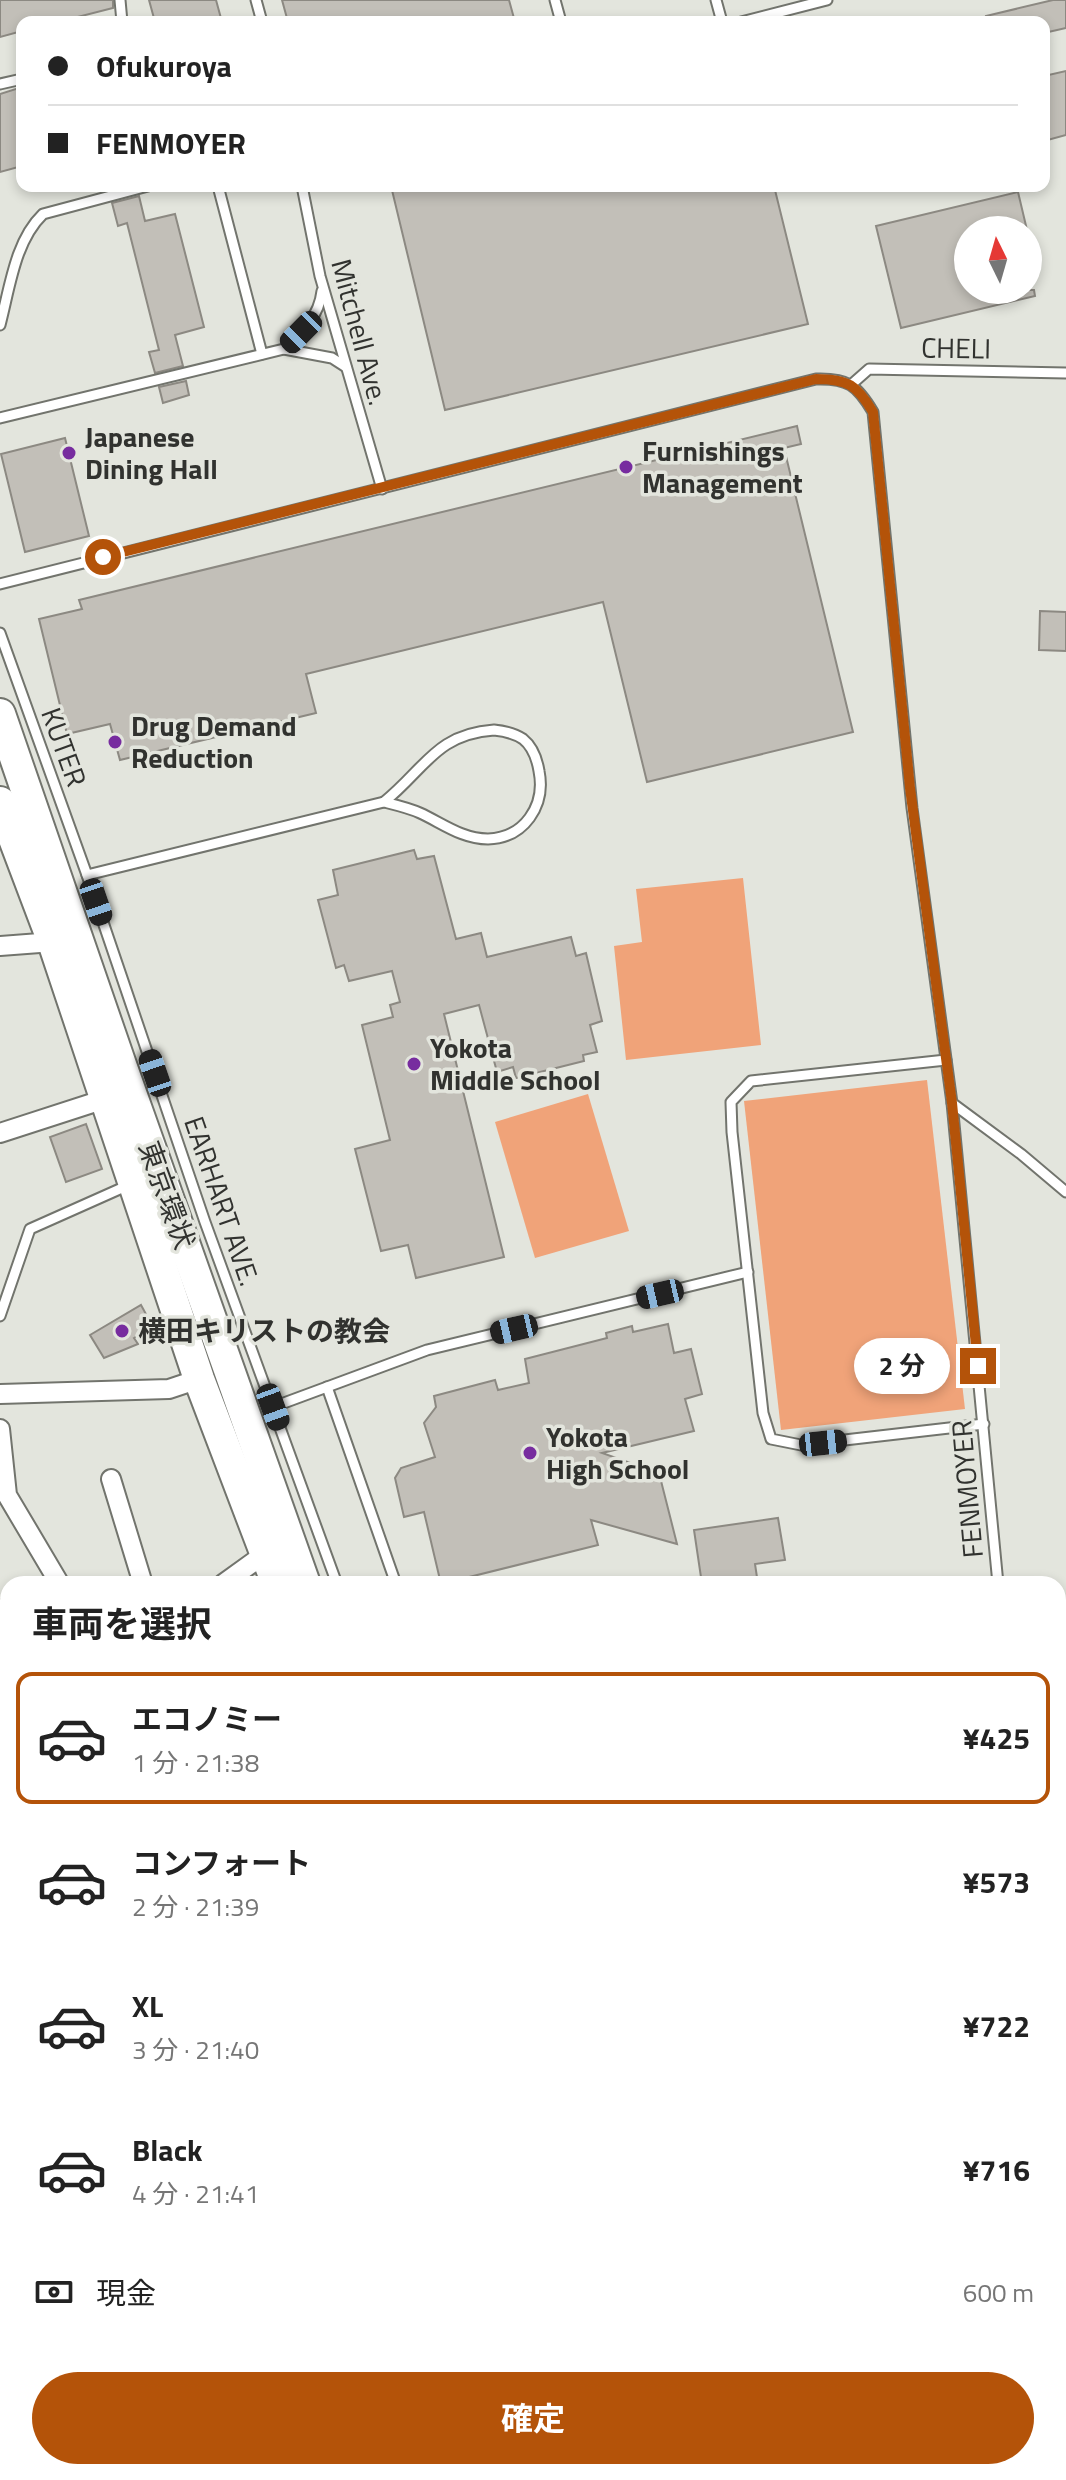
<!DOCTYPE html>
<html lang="ja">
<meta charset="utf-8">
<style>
:root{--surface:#fff;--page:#f6f6f6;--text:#222;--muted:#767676;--line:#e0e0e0;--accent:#b45309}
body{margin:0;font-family:"Titillium Web","Noto Sans JP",sans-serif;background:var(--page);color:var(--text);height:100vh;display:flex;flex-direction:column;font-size:30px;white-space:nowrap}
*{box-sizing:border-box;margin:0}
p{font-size:26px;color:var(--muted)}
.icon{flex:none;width:44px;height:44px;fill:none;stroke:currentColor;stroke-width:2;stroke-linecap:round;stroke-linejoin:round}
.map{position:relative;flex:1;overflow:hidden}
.details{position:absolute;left:0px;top:1576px;width:1066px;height:904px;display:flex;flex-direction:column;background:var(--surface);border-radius:24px 24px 0 0;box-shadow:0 4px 12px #0003}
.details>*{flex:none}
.guide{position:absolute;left:16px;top:16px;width:1034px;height:176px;border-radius:16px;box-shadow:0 4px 12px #0003;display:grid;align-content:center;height:176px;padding:0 32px;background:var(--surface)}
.needle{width:52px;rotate:355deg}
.controls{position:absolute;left:954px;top:216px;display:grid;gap:16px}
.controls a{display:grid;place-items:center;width:88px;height:88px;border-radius:50%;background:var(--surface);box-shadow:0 4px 12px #0003;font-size:40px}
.end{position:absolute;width:36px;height:36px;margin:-18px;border:10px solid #b45309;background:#fff;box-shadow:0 0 0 4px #fff}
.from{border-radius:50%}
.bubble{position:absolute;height:56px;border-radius:28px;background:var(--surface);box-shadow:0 4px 12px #0003;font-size:26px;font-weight:700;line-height:56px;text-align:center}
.car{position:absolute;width:24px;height:48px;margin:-24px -12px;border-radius:10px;box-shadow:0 0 6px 2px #0007;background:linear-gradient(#222 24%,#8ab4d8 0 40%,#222 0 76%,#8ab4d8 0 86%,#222 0)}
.guide b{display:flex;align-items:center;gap:28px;height:76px;font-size:30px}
.guide b+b{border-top:2px solid var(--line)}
.guide i{width:20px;height:20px;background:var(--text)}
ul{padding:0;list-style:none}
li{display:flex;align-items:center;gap:24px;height:132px;margin:0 16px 12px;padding:0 16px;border:4px solid transparent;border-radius:16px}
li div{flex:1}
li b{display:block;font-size:30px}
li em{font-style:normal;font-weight:700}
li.on{border-color:var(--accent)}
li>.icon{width:72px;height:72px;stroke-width:1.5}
h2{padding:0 32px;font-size:36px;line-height:96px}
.pay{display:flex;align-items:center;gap:20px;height:88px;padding:0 32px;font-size:30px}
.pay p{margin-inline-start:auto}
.action{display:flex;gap:16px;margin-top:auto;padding:16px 32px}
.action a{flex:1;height:92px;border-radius:48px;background:var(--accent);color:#fff;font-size:32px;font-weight:700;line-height:92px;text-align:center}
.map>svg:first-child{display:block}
</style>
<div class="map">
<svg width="1066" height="2480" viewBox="0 0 1066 2480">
<rect width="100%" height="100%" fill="#e3e5dd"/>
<g fill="#f0a379">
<path d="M743 878 761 1045 626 1060 614 946 642 942 636 889Z"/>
<path d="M927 1080 965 1409 781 1430 744 1101Z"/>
<path d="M588 1094 629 1231 535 1258 495 1122Z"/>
</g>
<g fill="#c2bfb8" stroke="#8c8982" stroke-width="2">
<path d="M0 0H113V8L58 22H22V31L0 37Z"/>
<path d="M149 0H216L222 22H155Z"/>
<path d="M282 0H509L515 22H288Z"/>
<path d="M1053 0H1066V28L1044 33V22H987L986 16Z"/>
<path d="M1066 71V135L1044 141V76Z"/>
<path d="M22 87V166L0 172V94Z"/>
<path d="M391 186H774L808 324 445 410Z"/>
<path d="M1018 192 1027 230H968V290H1034L1035 296 901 328 876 226Z"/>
<path d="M139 196 145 221 175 214 204 327 175 335 183 366 155 373 149 352 159 350 127 223 118 226 112 203Z"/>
<path d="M186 381 189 395 163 403 159 387Z"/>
<path d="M797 426 801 444 784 448 853 732 647 782 603 602 306 674 316 713 120 760 110 724 67 734 39 619 82 609 79 600Z"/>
<path d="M65 438 89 536 25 552 1 454Z"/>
<path d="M1040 611 1066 612V651L1039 650Z"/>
<path d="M414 850 417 859 434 856 456 939 481 933 487 957 571 937 576 956 586 953 602 1021 590 1025 597 1052 583 1055 584 1061 516 1078 513 1067 497 1072 479 1005 444 1014 504 1257 416 1278 408 1245 381 1251 355 1149 390 1140 362 1025 393 1017 390 1005 400 1002 392 971 349 981 344 965 336 968 318 900 338 895 333 870Z"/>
<path d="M86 1124 102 1169 66 1182 50 1137Z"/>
<path d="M141 1305 153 1327 134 1338 138 1344 104 1358 90 1335Z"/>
<path d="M668 1324 674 1353 691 1349 702 1394 685 1399 694 1431 602 1453 659 1473 677 1544 591 1520 598 1545 441 1584 424 1512 404 1517 395 1478 401 1468 435 1457 424 1423 436 1407 434 1396 495 1380 498 1390 529 1383 525 1359 607 1338 606 1333 632 1326 633 1332Z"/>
<path d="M778 1518 785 1560 755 1564 758 1584H702L694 1530Z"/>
</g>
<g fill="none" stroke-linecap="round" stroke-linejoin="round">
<g stroke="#72746d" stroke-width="13">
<g id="service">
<path d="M120 0 122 22"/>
<path d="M256 0 262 22"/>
<path d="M555 0 561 22"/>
<path d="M716 0 722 22"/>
<path d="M741 22 827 0"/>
<path d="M0 84 22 79"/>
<path d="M218 186 262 354"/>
<path d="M302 186 320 276 382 489"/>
<path d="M0 325C10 287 15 241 43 214L148 186"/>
<path d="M284 349C302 332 319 317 322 291"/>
<path d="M852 384 869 369 1066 373"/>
<path d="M0 418 284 349 332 358 346 367"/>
<path d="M0 584 816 379C848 378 857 385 873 412L912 808 952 1103 998 1584"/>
<path d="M0 633 87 875 205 1222 337 1584"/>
<path d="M494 730C504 731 514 733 523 739 533 747 537 759 539 771 546 806 524 838 488 839 462 839 442 823 420 813 409 808 396 805 384 802 425 769 436 734 494 730Z"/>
<path d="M87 875 384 802"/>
<path d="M946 1060 751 1081 731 1102 732 1132 763 1413 771 1439 801 1445 984 1424"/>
<path d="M952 1103 1021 1154 1066 1192"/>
<path d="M0 1316 30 1229 131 1184"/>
<path d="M327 1387 396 1584"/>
<path d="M273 1407 427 1350 748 1272"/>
<path d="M1058 2071 1066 2094"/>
<path d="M1058 2111 1066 2105"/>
<path d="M1058 2219 1066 2230"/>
<path d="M1058 2363 1066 2358"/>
<path d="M615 2472 621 2480"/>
</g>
</g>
<g stroke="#72746d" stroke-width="22">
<g id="minor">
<path d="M0 946 53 942"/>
<path d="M0 1133 105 1099"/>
<path d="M0 1394 169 1389 199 1379"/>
<path d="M0 1429 7 1495 58 1581 52 1584"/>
<path d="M111 1479 143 1584"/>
<path d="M223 1584 266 1553 273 1550"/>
<path d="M0 1611 8 1607"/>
<path d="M0 1771 8 1763"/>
<path d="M0 1914H8"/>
<path d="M0 2108 8 2107"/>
<path d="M0 2226 8 2227"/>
<path d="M0 2302 8 2321"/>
<path d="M142 2472 147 2480"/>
<path d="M349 2472 353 2480"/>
<path d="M29 2480 43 2472"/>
<path d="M250 2480 266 2472"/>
</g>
</g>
<g stroke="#72746d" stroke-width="34">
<g id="trunk">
<path d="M0 714 120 1062 305 1584"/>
<path d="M0 802 53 942 199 1379 277 1584"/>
<path d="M478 2472 480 2480"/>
<path d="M502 2472 505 2480"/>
</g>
</g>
<use href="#service" stroke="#fff" stroke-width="9"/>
<use href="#minor" stroke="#fff" stroke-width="18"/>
<use href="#trunk" stroke="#fff" stroke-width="30"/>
</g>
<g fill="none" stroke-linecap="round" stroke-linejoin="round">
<path stroke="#b45309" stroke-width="10" d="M103 557 816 379C848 379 857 385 873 412L910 788 952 1103 978 1366"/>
</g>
<g fill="#772c9f" stroke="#e3e5dd" stroke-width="3">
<circle cx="69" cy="453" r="8"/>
<circle cx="626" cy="467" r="8"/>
<circle cx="115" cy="742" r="8"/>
<circle cx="414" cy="1064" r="8"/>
<circle cx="122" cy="1331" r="8"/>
<circle cx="530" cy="1453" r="8"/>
</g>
<g text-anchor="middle" stroke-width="7" stroke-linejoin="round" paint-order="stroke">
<g font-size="28" fill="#31322f" stroke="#e3e5dd">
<text transform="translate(360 332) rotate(75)" y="10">Mitchell Ave.</text>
<text transform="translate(956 348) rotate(1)" y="10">CHELI</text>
<text transform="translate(64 747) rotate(70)" y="10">KUTER</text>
<text transform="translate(167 1195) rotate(70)" y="10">東京環状</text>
<text transform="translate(222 1201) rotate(71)" y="10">EARHART AVE.</text>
<text transform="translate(967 1489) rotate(-95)" y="10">FENMOYER</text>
</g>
<g font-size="28" font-weight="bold" fill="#31322f" stroke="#e3e5dd" text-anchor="start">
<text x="85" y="447">Japanese<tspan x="85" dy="32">Dining Hall</tspan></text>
<text x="642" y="461">Furnishings<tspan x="642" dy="32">Management</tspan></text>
<text x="131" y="736">Drug Demand<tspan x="131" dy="32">Reduction</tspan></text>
<text x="430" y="1058">Yokota<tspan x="430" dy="32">Middle School</tspan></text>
<text x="138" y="1341">横田キリストの教会</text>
<text x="546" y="1447">Yokota<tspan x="546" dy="32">High School</tspan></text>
</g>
</g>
</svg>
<div class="controls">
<a><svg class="needle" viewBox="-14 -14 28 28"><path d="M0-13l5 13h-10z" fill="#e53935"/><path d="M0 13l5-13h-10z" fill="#767676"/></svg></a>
</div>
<i class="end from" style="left:103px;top:557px"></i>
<i class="end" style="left:978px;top:1366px"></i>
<div class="bubble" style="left:854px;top:1338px;width:96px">2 分</div>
<i class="car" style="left:301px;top:332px;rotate:225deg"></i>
<i class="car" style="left:96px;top:902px;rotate:161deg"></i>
<i class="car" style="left:155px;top:1073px;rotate:341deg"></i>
<i class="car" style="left:660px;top:1294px;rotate:257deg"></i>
<i class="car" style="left:514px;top:1329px;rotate:257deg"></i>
<i class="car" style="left:273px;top:1407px;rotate:160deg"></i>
<i class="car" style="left:823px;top:1443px;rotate:84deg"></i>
<div class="guide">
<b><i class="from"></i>Ofukuroya</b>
<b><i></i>FENMOYER</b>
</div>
<section class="details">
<h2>車両を選択</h2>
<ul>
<li class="on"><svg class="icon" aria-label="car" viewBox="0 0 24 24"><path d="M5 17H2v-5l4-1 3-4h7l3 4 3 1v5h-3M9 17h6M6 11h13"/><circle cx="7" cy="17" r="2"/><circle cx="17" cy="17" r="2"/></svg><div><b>エコノミー</b><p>1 分 · 21:38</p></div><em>¥425</em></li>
<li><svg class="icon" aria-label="car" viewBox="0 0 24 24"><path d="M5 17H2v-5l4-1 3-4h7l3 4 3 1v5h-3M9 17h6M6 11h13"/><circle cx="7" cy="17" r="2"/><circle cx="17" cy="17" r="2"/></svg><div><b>コンフォート</b><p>2 分 · 21:39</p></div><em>¥573</em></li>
<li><svg class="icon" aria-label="car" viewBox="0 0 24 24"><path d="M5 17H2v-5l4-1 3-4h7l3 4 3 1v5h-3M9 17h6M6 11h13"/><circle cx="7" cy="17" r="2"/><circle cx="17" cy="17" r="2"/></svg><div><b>XL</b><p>3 分 · 21:40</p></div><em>¥722</em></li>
<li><svg class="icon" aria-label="car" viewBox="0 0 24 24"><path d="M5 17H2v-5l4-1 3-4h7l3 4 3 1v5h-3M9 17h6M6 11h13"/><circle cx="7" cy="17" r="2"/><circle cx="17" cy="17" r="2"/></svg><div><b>Black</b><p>4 分 · 21:41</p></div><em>¥716</em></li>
</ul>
<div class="pay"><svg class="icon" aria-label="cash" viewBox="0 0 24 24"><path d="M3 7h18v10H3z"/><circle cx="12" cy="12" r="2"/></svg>現金<p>600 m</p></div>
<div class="action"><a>確定</a></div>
</section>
</div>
